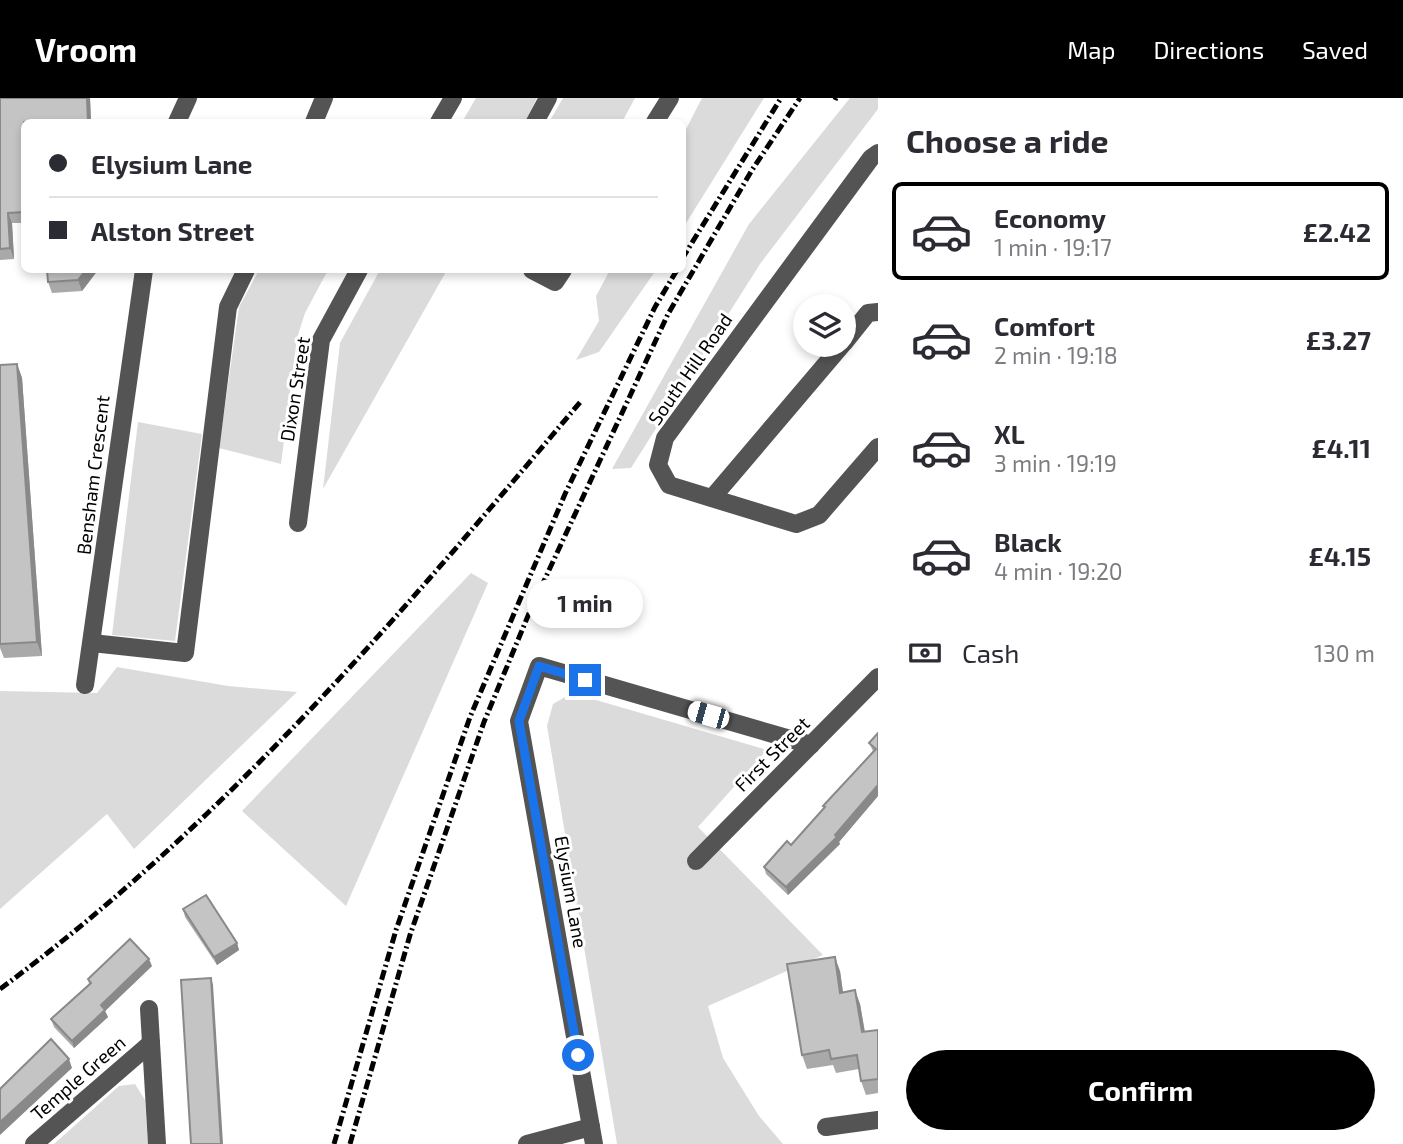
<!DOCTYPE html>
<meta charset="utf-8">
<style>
:root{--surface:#fff;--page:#f7f7f7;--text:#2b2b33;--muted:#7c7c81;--line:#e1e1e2;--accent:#000}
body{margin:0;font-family:"Exo 2",sans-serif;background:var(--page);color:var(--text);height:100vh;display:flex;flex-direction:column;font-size:26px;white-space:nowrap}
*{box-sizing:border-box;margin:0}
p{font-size:23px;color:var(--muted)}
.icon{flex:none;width:38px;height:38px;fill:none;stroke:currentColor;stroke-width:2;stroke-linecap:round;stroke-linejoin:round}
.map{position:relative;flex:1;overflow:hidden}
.sheet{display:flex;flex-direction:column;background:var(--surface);width:525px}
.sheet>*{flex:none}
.hud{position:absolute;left:21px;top:21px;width:665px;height:154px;border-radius:10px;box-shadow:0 4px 10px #0003;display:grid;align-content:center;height:154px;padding:0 28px;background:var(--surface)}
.fabs{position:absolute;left:793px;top:196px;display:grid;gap:14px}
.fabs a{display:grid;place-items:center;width:63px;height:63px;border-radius:50%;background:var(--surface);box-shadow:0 4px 10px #0003;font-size:35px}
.end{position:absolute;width:32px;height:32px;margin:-16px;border:9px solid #1a73e8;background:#fff;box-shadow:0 0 0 4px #fff}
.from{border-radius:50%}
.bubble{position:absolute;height:49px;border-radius:24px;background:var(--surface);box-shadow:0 4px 10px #0003;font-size:23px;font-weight:700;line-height:49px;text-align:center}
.car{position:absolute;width:21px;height:42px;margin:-21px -10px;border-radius:9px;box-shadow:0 0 5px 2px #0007;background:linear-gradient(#fff 24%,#345 0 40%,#fff 0 76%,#345 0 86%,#fff 0)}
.hud b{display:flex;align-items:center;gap:24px;height:66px;font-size:26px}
.hud b+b{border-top:2px solid var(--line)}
.hud i{width:18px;height:18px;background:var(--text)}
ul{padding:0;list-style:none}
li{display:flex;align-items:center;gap:21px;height:98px;margin:0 14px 10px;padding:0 14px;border:4px solid transparent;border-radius:10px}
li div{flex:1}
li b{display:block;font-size:26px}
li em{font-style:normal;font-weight:700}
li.selected{border-color:var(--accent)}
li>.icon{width:63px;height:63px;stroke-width:1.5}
h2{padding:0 28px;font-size:32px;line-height:84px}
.pay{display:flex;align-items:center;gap:18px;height:77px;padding:0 28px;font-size:26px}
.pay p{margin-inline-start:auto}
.cta{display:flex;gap:14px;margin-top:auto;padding:14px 28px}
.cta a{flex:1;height:80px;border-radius:42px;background:var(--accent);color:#fff;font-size:28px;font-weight:700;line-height:80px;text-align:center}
header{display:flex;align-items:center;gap:42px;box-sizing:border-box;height:98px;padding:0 35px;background:var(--accent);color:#fff}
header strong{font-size:33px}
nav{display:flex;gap:38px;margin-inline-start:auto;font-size:24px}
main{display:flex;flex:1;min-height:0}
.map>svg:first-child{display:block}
</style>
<header>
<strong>Vroom</strong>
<nav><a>Map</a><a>Directions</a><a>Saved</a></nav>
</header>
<main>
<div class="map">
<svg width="878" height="1046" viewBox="0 0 878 1046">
<rect width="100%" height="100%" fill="#fff"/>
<g fill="#dbdbdb">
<path d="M476 0H537L525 24H462Z"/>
<path d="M563 0H635L622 24H549Z"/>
<path d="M702 0H764L683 130V37Z"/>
<path d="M850 0H878V11L760 166 631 370 612 371 749 126Z"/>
<path d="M259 172H328L305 215 297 240 281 366 219 350 239 209Z"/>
<path d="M380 172H447L323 391 340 245Z"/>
<path d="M610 172H656L599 254 576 262 599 223 596 198Z"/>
<path d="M138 324 202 336 175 543 112 537Z"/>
<path d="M471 475 488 485 346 808 242 713Z"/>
<path d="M117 569 228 588 297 594 134 751 107 716 0 811V593L97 595Z"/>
<path d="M572 595 767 652 698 729 823 857 708 908 723 960 759 1018 783 1046H617L547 628 553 606Z"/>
<path d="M135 986 145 1002 148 1046H54L119 988Z"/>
</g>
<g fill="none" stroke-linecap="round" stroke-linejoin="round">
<g stroke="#545454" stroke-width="18">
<path d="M177 24 188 0"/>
<path d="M314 24 324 0"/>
<path d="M439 24 453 0"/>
<path d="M535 24 548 0"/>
<path d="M655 24 670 0"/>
<path d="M878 55 871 60 665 340 658 367 669 387 796 426 819 417 878 349"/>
<path d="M532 172 555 184 563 172"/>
<path d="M844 245 868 215 878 214"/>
<path d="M712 400 842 247"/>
<path d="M298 425 321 242 359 172"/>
<path d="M92 545 185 555 228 209 246 172"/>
<path d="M85 587 144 172"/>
<path d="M696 763 878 579"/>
<path d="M149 911 157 1046"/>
<path d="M826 1029 878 1022"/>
<path d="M34 1046 151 945"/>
<path d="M527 1046 591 1029"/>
<path d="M594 1046 519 623 539 568 811 647"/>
</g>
<g stroke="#000" stroke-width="5" stroke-dasharray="10 3.5 2 3.5" stroke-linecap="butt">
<path d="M835 2 836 0"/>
<path d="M682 161 781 0"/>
<path d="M0 891C224 726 404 513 582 302"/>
<path d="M334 1046 396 832 470 619 565 396 655 209 677 172"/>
<path d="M350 1046 410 837 484 624 530 513 668 216 752 72 800 0"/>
</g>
</g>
<g fill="#a9a9a9">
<path d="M0 0H90L91 24H24V125H12L14 161 0 162Z"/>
<path d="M47 172H98L82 193 52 195 48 184Z"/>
<path d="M17 266 22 280 42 558 4 560 0 550V267Z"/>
<path d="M878 635V698L839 744 840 746 788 797 766 776 764 769 791 747 824 710 823 708 873 653 869 645Z"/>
<path d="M183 811 237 845 239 852 217 867 185 819Z"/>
<path d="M152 868 105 913 108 919 74 950 54 929 51 921 89 886 88 881Z"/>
<path d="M840 873 843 894 860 906 865 934 878 932V995L866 997 861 983 859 971 836 975 833 967 807 971 802 957Z"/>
</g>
<g fill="#898989">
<path d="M87 0H90L91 24H88Z"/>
<path d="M8 115 12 125 14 161 10 150Z"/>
<path d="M86 172H98L82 193 78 182Z"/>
<path d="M17 266 22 280 42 558 37 544Z"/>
<path d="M878 687V698L839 744 840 746 788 797 786 789Z"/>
<path d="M237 845 239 852 217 867 214 859Z"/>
<path d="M835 859 840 873 845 909 840 895Z"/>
<path d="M149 861 152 868 105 913 108 919 74 950 72 943 101 907Z"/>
<path d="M211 880 213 887 223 1046H221Z"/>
<path d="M855 892 860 906 867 948 862 934Z"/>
<path d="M69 961 72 970 0 1037V1024Z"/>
</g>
<g fill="#c4c4c4" stroke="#898989" stroke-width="2">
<path d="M0 0H87L88 24H24V114L8 115 10 150 0 151Z"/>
<path d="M47 172H86L78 182 48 184Z"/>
<path d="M17 266 37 544 0 546V267Z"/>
<path d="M878 635V687L835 737 837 739 786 789 764 769 787 743 791 747 825 709 823 708 876 651 869 645Z"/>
<path d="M206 797 237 845 214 859 183 811Z"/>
<path d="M130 841 149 861 101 907 105 912 72 943 51 921 91 885 88 881Z"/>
<path d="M835 859 840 895 855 892 862 934 878 932V981L861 983 857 957 831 961 829 952 802 957 787 866Z"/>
<path d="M211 880 221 1046H191L181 882Z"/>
<path d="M51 941 69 961 0 1024V991Z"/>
</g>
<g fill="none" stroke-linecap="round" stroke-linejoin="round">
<path stroke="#1a73e8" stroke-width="9" d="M578 957 519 623 539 568 585 582"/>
</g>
<g text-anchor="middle" stroke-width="6" stroke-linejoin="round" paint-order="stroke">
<g font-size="19" fill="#000" stroke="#fff">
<text transform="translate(690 271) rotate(-55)" y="7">South Hill Road</text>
<text transform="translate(295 291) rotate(-81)" y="7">Dixon Street</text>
<text transform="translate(93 377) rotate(-83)" y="7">Bensham Crescent</text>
<text transform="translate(772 656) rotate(-45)" y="7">First Street</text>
<text transform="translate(571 794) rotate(80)" y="7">Elysium Lane</text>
<text transform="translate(78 980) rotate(-41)" y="7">Temple Green</text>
</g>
</g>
</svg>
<div class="fabs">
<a><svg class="icon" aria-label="layers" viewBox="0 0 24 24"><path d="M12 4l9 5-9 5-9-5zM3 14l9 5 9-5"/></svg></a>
</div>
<i class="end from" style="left:578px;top:957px"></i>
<i class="end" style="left:585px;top:582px"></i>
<div class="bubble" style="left:527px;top:481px;width:116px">1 min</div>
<i class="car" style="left:708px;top:617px;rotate:286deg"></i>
<div class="hud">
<b><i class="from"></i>Elysium Lane</b>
<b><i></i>Alston Street</b>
</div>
</div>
<section class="sheet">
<h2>Choose a ride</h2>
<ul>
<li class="selected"><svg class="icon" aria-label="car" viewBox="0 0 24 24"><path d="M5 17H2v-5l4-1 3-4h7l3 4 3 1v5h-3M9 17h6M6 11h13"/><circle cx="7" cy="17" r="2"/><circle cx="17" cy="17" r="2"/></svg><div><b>Economy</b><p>1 min · 19:17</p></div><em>£2.42</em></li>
<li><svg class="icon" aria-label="car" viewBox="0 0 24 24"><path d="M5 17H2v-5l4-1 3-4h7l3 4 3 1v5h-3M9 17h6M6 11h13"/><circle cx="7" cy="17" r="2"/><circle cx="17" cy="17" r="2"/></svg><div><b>Comfort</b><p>2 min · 19:18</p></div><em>£3.27</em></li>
<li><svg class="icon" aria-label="car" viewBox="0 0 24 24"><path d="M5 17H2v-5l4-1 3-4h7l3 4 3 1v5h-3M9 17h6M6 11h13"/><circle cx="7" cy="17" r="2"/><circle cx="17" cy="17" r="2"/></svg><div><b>XL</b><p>3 min · 19:19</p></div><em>£4.11</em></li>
<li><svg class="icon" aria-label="car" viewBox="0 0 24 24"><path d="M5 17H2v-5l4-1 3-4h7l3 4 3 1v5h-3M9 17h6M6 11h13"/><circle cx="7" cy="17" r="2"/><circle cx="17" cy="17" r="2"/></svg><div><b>Black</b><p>4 min · 19:20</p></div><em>£4.15</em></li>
</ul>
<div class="pay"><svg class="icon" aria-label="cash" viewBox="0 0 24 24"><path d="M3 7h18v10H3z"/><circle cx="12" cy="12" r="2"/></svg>Cash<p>130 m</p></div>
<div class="cta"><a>Confirm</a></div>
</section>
</main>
